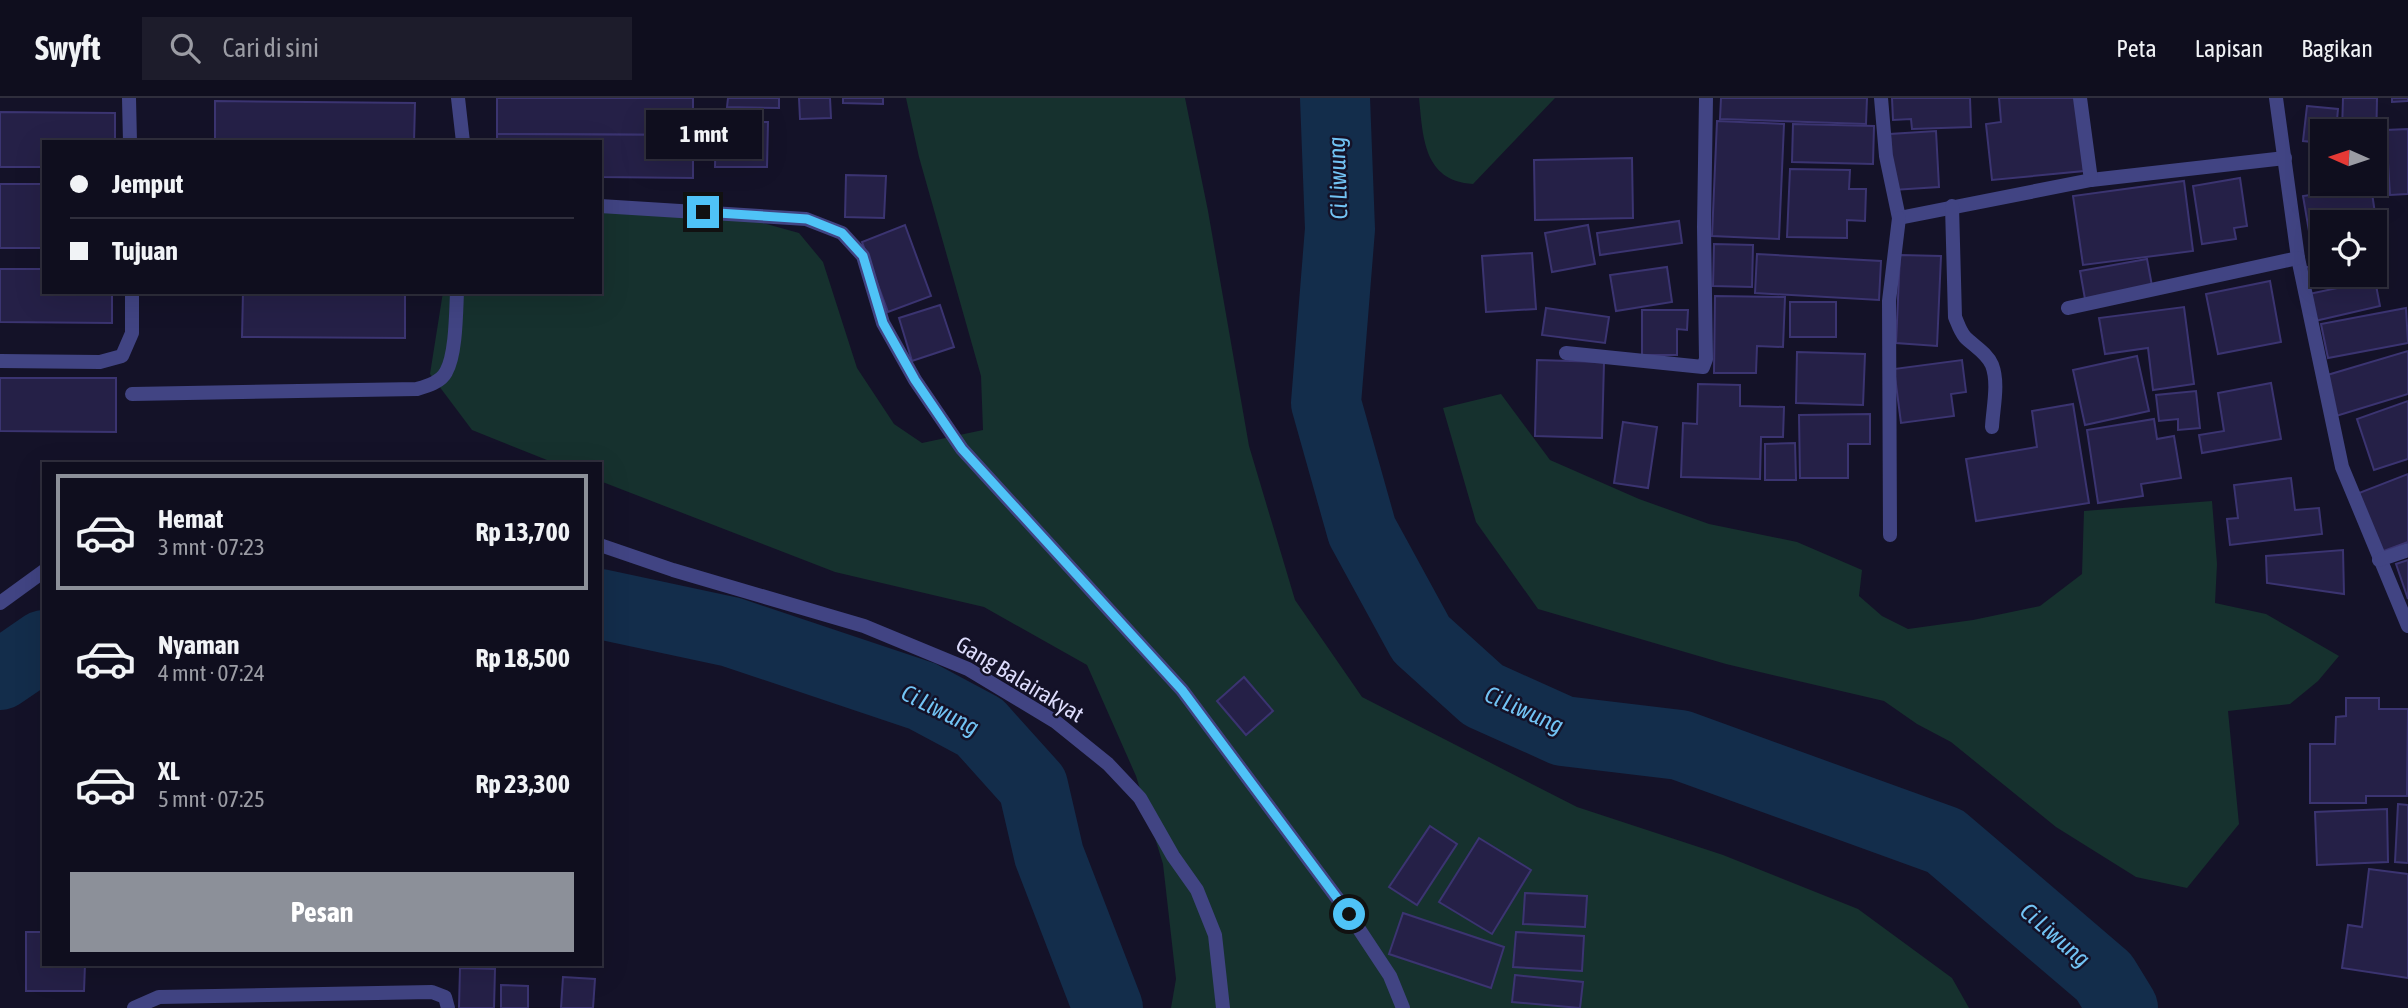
<!DOCTYPE html>
<html lang="id">
<meta charset="utf-8">
<style>
:root{--surface:#0f0e1e;--page:#1d1c2b;--text:#f1f3f6;--muted:#9b9ca4;--line:#2f2e3c;--accent:#8c9099}
body{margin:0;font-family:"Asap Condensed",sans-serif;background:var(--page);color:var(--text);height:100vh;display:flex;flex-direction:column;font-size:26px;white-space:nowrap}
*{box-sizing:border-box;margin:0}
p{font-size:23px;color:var(--muted)}
.icon{flex:none;width:38px;height:38px;fill:none;stroke:currentColor;stroke-width:2;stroke-linecap:round;stroke-linejoin:round}
.map{position:relative;flex:1;overflow:hidden}
.side{position:absolute;left:42px;top:364px;width:560px;height:504px;display:flex;flex-direction:column;background:var(--surface);border-radius:0px;box-shadow:0 7px 28px #0002,0 0 0 2px var(--line)}
.side>*{flex:none}
.hud{position:absolute;left:42px;top:42px;width:560px;height:154px;border-radius:0px;box-shadow:0 7px 28px #0002,0 0 0 2px var(--line);display:grid;align-content:center;height:154px;padding:0 28px;background:var(--surface)}
.needle{width:46px;rotate:273deg}
.fabs{position:absolute;left:2310px;top:21px;display:grid;gap:14px}
.fabs a{display:grid;place-items:center;width:77px;height:77px;border-radius:0px;background:var(--surface);box-shadow:0 7px 28px #0002,0 0 0 2px var(--line);font-size:35px}
.end{position:absolute;width:32px;height:32px;margin:-16px;border:9px solid #4fc3f7;background:#111;box-shadow:0 0 0 4px #111}
.from{border-radius:50%}
.bubble{position:absolute;height:49px;border-radius:0px;background:var(--surface);box-shadow:0 7px 28px #0002,0 0 0 2px var(--line);font-size:23px;font-weight:700;line-height:49px;text-align:center}
.hud b{display:flex;align-items:center;gap:24px;height:66px;font-size:26px}
.hud b+b{border-top:2px solid var(--line)}
.hud i{width:18px;height:18px;background:var(--text)}
ul{padding:12px 0 0;list-style:none}
li{display:flex;align-items:center;gap:21px;height:116px;margin:0 14px 10px;padding:0 14px;border:4px solid transparent;border-radius:0px}
li div{flex:1}
li b{display:block;font-size:26px}
li em{font-style:normal;font-weight:700}
li.active{border-color:var(--accent)}
li>.icon{width:63px;height:63px;stroke-width:1.5}
.action{display:flex;gap:14px;margin-top:auto;padding:14px 28px}
.action a{flex:1;height:80px;border-radius:0px;background:var(--accent);color:#fff;font-size:28px;font-weight:700;line-height:80px;text-align:center}
header{display:flex;align-items:center;gap:42px;box-sizing:border-box;height:98px;padding:0 35px;background:var(--surface);border-bottom:2px solid var(--line)}
header strong{font-size:33px}
nav{display:flex;gap:38px;margin-inline-start:auto;font-size:24px}
.search{width:490px;height:63px;background:var(--page);display:flex;align-items:center;gap:18px;box-sizing:border-box;padding:0 24px;border-radius:0px;color:var(--muted);font-size:26px}
.map>svg:first-child{display:block}
</style>
<header>
<strong>Swyft</strong>
<div class="search"><svg class="icon" aria-label="search" viewBox="0 0 24 24"><circle cx="10" cy="10" r="6"/><path d="M15 15l6 6"/></svg>Cari di sini</div>
<nav><a>Peta</a><a>Lapisan</a><a>Bagikan</a></nav>
</header>
<div class="map">
<svg width="2408" height="910" viewBox="0 0 2408 910">
<rect width="100%" height="100%" fill="#141228"/>
<g fill="#16312e">
<path d="M906 0H1185L1208 113 1249 348 1295 502 1362 599 1577 709 1723 757 1858 811 1952 880 1969 910H1171L1176 881 1163 766 1136 678 1087 567 984 509 835 474 600 383V366H557L472 332 430 276 443 194H600V103L731 116 799 135 823 164 857 270 894 326 922 345 983 332 981 278 919 59Z"/>
<path d="M1419 0H1555L1473 86C1423 83 1423 38 1419 0Z"/>
<path d="M1501 296 1550 362 1639 401 1709 426 1797 444 1862 472 1859 498 1882 518 1908 531 1973 522 2040 508 2082 476 2084 413 2212 403 2217 466 2215 505 2266 516 2339 558 2318 583 2290 606 2228 613 2239 726 2187 790 2136 779 2056 729 1951 644 1917 626 1884 603 1726 566 1538 511 1476 424 1443 310Z"/>
</g>
<g fill="none" stroke-linecap="round" stroke-linejoin="round">
<g stroke="#132d4b" stroke-width="70">
<path d="M1335 0 1340 131 1326 305 1362 433 1421 541 1483 597 1563 633 1680 647 1945 743 2104 879 2123 910"/>
<path d="M600 506 731 534 922 598 980 629 1033 688 1049 757 1108 910"/>
<path d="M0 577 44 547"/>
</g>
</g>
<g fill="#252047" stroke="#3b3471" stroke-width="2">
<path d="M497 0H693V37L497 36Z"/>
<path d="M728 0H779V10L727 9Z"/>
<path d="M799 0H830L831 20 800 21Z"/>
<path d="M843 0H883V6L843 5Z"/>
<path d="M1721 0H1867L1866 26 1720 21Z"/>
<path d="M1892 0H1970L1971 29 1912 31 1911 21 1893 22Z"/>
<path d="M1999 0H2077L2084 73 1992 82 1986 26 2001 24Z"/>
<path d="M2343 0H2377L2376 51 2375 33H2342Z"/>
<path d="M2392 0H2408V3L2392 4Z"/>
<path d="M215 3 415 5 414 44H215Z"/>
<path d="M2307 8 2338 11 2336 33H2322V45L2303 43Z"/>
<path d="M0 14 115 15V44H44V69H0Z"/>
<path d="M716 23 768 24 767 69H715Z"/>
<path d="M1717 23 1784 26 1779 141 1712 138Z"/>
<path d="M1793 26 1874 28 1873 66 1792 64Z"/>
<path d="M2408 31V96L2390 97 2386 32Z"/>
<path d="M1936 33 1939 89 1893 92 1890 36Z"/>
<path d="M497 36 693 37V80L600 79V44H497Z"/>
<path d="M1632 60 1633 120 1535 122 1534 62Z"/>
<path d="M1790 71 1850 72 1849 91H1866L1865 123 1847 122V140L1787 139Z"/>
<path d="M846 77 886 78 884 120 845 119Z"/>
<path d="M2240 80 2247 128 2234 130 2236 141 2202 146 2193 88Z"/>
<path d="M2184 83 2193 153 2083 167 2073 98Z"/>
<rect x="0" y="86" width="44" height="64"/>
<path d="M2371 88 2378 136H2375V124H2322V144L2311 145 2303 98Z"/>
<path d="M1679 123 1682 145 1600 157 1597 135Z"/>
<path d="M905 127 931 198 888 214 862 144Z"/>
<path d="M1588 127 1595 166 1552 174 1545 135Z"/>
<path d="M1714 146 1753 147 1752 189 1713 188Z"/>
<path d="M1532 155 1536 211 1486 214 1482 158Z"/>
<path d="M1757 156 1881 163 1879 202 1755 195Z"/>
<path d="M1900 157 1941 158 1937 248 1896 245Z"/>
<path d="M2147 161 2152 188 2085 201 2080 173Z"/>
<path d="M2322 164V177H2343L2310 187 2305 170Z"/>
<path d="M1667 169 1672 204 1616 213 1610 177Z"/>
<path d="M0 171H44V194H112V225L0 224Z"/>
<path d="M2375 182 2380 208 2315 223 2309 196Z"/>
<path d="M2270 183 2281 244 2218 256 2206 196Z"/>
<path d="M243 194H405V240L242 239Z"/>
<path d="M1715 198 1785 199 1783 249 1757 248 1756 275H1714Z"/>
<rect x="1790" y="204" width="46" height="35"/>
<path d="M940 207 954 249 912 263 899 220Z"/>
<path d="M2184 209 2194 286 2153 292 2148 250 2105 256 2099 220Z"/>
<path d="M1546 210 1609 219 1605 245 1542 237Z"/>
<path d="M2406 210 2408 245 2328 260 2321 226Z"/>
<path d="M1642 212H1688L1687 232 1677 231V257H1642Z"/>
<path d="M2408 253V296L2336 318 2324 278Z"/>
<path d="M1797 254 1865 256 1863 307 1796 305Z"/>
<path d="M2137 258 2149 313 2085 327 2073 272Z"/>
<path d="M1537 262 1604 264 1602 340 1535 338Z"/>
<path d="M1962 262 1966 294 1951 296 1954 318 1901 325 1894 271Z"/>
<path d="M0 280H116V334L0 333Z"/>
<path d="M2271 285 2281 341 2202 355 2199 337 2224 333 2218 295Z"/>
<path d="M1698 286 1740 287V308L1784 309 1783 339H1761L1760 381 1681 379 1683 325 1697 326Z"/>
<path d="M2196 293 2200 330 2178 332V321L2159 323 2156 297Z"/>
<path d="M2408 303V361L2374 372 2357 321Z"/>
<path d="M2073 306 2089 405 1976 423 1966 361 2037 349 2032 313Z"/>
<path d="M1870 316V346H1848V380H1800L1799 317Z"/>
<path d="M2154 321 2157 341 2174 338 2181 380 2141 386 2143 398 2098 405 2087 332Z"/>
<path d="M1623 324 1657 329 1648 390 1614 385Z"/>
<path d="M1795 345 1796 382H1765V346Z"/>
<path d="M2408 376V444L2381 454 2359 395Z"/>
<path d="M2291 380 2295 412 2319 410 2322 436 2230 447 2227 421 2238 420 2234 387Z"/>
<path d="M2343 452 2344 496 2267 485 2266 458Z"/>
<path d="M2408 462V501L2396 466Z"/>
<path d="M1244 579 1273 613 1246 637 1217 603Z"/>
<path d="M2346 600H2379V611H2408L2407 698H2366V705H2310V646H2335L2336 619 2346 618Z"/>
<path d="M2398 706 2408 707V765L2395 764Z"/>
<path d="M2387 711 2388 764 2317 767 2315 714Z"/>
<path d="M1430 728 1457 746 1417 807 1389 789Z"/>
<path d="M1479 740 1531 772 1492 836 1439 804Z"/>
<path d="M2369 771 2408 776V880L2342 870 2348 827 2362 829Z"/>
<path d="M1525 795 1587 798 1585 829 1523 826Z"/>
<path d="M1403 815 1504 849 1491 890 1389 856Z"/>
<path d="M26 834H44V866H85L84 893H26Z"/>
<path d="M1516 834 1584 838 1582 873 1513 869Z"/>
<path d="M460 870 495 871 494 910H459Z"/>
<path d="M1515 877 1583 884 1580 910 1512 904Z"/>
<path d="M563 879 595 881 593 910H561Z"/>
<path d="M501 887 528 888V910H501Z"/>
</g>
<g fill="none" stroke-linecap="round" stroke-linejoin="round">
<g stroke="#414483" stroke-width="14">
<path d="M129 0 130 44"/>
<path d="M458 0 463 44"/>
<path d="M600 108 806 121 842 135 863 158 883 225 915 282 962 351 1182 592 1349 816 1390 878 1403 910"/>
<path d="M0 263 100 264 122 258 132 235V194"/>
<path d="M132 296 417 291C427 288 441 284 446 274 456 257 456 215 457 194"/>
</g>
<g stroke="#414483" stroke-width="14">
<path d="M1881 0 1886 58 1899 120 2091 82 2285 60"/>
<path d="M2080 0 2091 82"/>
<path d="M2276 0 2298 160 2342 369 2408 528"/>
<path d="M1952 108 1955 219C1958 226 1960 233 1965 239 1974 248 1987 255 1992 267 1999 285 1993 310 1992 329"/>
<path d="M2068 210 2298 160"/>
<path d="M1566 255 1703 269 1706 261 1704 129 1706 0"/>
<path d="M1890 437 1889 203 1899 120"/>
<path d="M600 447 673 472 864 528 968 571 1056 624 1108 666 1140 700 1173 758 1197 792 1215 837 1223 910"/>
<path d="M2379 462 2408 452"/>
<path d="M0 505 44 473"/>
<path d="M134 910 159 899 432 894 445 899 448 910"/>
</g>
</g>
<g fill="none" stroke-linecap="round" stroke-linejoin="round">
<path stroke="#4fc3f7" stroke-width="9" d="M703 114 807 121 842 135 863 158 883 225 915 282 962 351 1182 592 1349 816"/>
</g>
<g text-anchor="middle" stroke-width="5" stroke-linejoin="round" paint-order="stroke">
<g font-size="23" fill="#dddcfc" stroke="#141228">
<text transform="translate(1020 581) rotate(31)" y="8">Gang Balairakyat</text>
</g>
<g font-size="24" font-style="italic" fill="#72c3f4" stroke="#141228">
<text transform="translate(1338 80) rotate(-92)" y="8">Ci Liwung</text>
<text transform="translate(940 612) rotate(27)" y="8">Ci Liwung</text>
<text transform="translate(1524 612) rotate(24)" y="8">Ci Liwung</text>
<text transform="translate(2055 837) rotate(41)" y="8">Ci Liwung</text>
</g>
</g>
</svg>
<div class="fabs">
<a><svg class="needle" viewBox="-14 -14 28 28"><path d="M0-13l5 13h-10z" fill="#e53935"/><path d="M0 13l5-13h-10z" fill="#9b9ca4"/></svg></a>
<a><svg class="icon" aria-label="locate" viewBox="0 0 24 24"><circle cx="12" cy="12" r="6"/><path d="M12 2v4M12 18v4M2 12h4M18 12h4"/></svg></a>
</div>
<i class="end from" style="left:1349px;top:816px"></i>
<i class="end" style="left:703px;top:114px"></i>
<div class="bubble" style="left:646px;top:12px;width:116px">1 mnt</div>
<div class="hud">
<b><i class="from"></i>Jemput</b>
<b><i></i>Tujuan</b>
</div>
<section class="side">
<ul>
<li class="active"><svg class="icon" aria-label="car" viewBox="0 0 24 24"><path d="M5 17H2v-5l4-1 3-4h7l3 4 3 1v5h-3M9 17h6M6 11h13"/><circle cx="7" cy="17" r="2"/><circle cx="17" cy="17" r="2"/></svg><div><b>Hemat</b><p>3 mnt · 07:23</p></div><em>Rp 13,700</em></li>
<li><svg class="icon" aria-label="car" viewBox="0 0 24 24"><path d="M5 17H2v-5l4-1 3-4h7l3 4 3 1v5h-3M9 17h6M6 11h13"/><circle cx="7" cy="17" r="2"/><circle cx="17" cy="17" r="2"/></svg><div><b>Nyaman</b><p>4 mnt · 07:24</p></div><em>Rp 18,500</em></li>
<li><svg class="icon" aria-label="car" viewBox="0 0 24 24"><path d="M5 17H2v-5l4-1 3-4h7l3 4 3 1v5h-3M9 17h6M6 11h13"/><circle cx="7" cy="17" r="2"/><circle cx="17" cy="17" r="2"/></svg><div><b>XL</b><p>5 mnt · 07:25</p></div><em>Rp 23,300</em></li>
</ul>
<div class="action"><a>Pesan</a></div>
</section>
</div>
